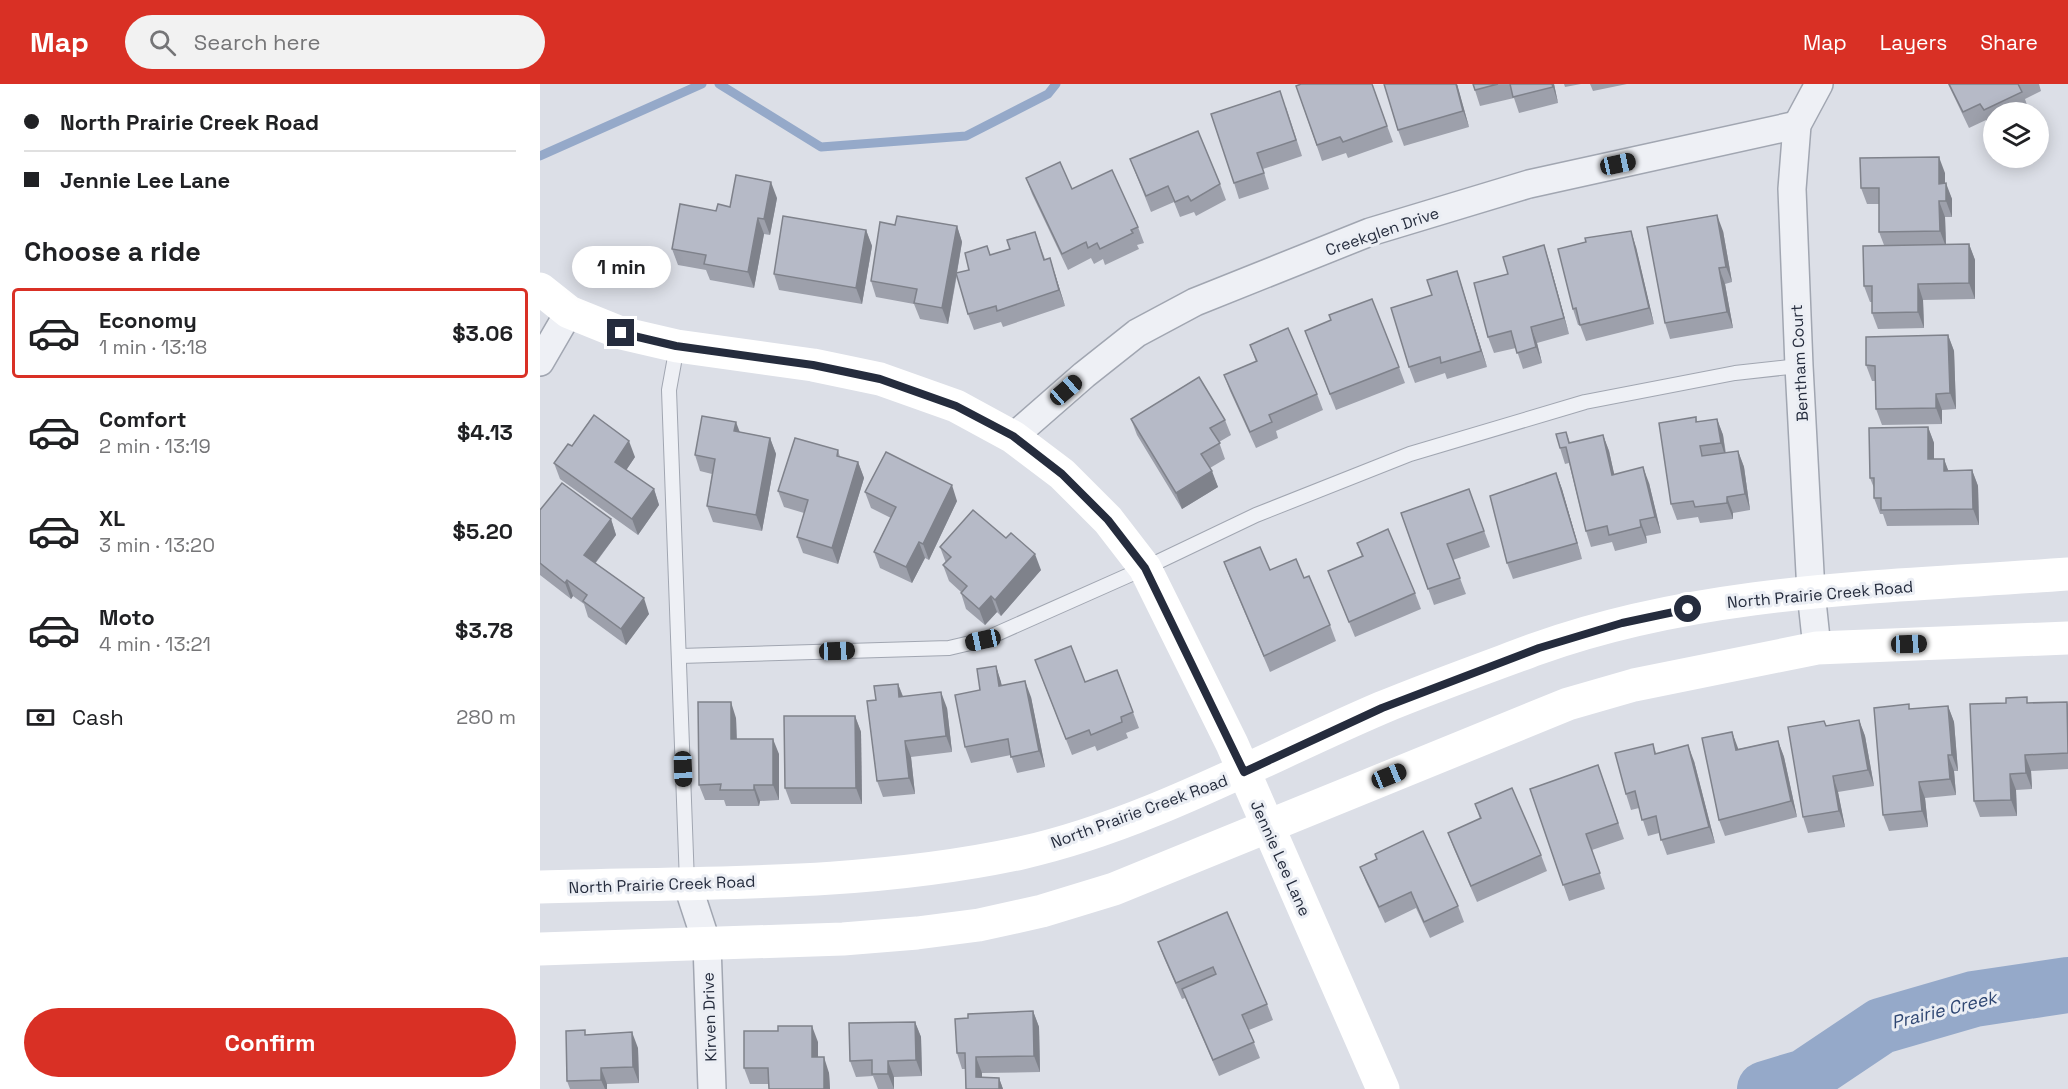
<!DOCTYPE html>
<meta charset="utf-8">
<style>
:root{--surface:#fff;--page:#f2f2f2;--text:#202124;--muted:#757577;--line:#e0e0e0;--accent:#d93025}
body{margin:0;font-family:"Space Grotesk",sans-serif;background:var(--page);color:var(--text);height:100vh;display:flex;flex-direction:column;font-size:22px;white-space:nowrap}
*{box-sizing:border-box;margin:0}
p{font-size:20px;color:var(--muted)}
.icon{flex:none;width:33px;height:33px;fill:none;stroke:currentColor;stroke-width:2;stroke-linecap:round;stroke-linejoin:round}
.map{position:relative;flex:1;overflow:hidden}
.panel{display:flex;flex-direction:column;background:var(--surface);width:540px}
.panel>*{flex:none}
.hud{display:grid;align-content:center;height:132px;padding:0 24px;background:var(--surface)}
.fabs{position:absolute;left:1443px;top:18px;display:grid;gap:12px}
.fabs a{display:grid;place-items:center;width:66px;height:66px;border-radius:50%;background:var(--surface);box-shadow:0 3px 15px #0003;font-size:30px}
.end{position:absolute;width:27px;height:27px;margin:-14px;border:8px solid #252c3d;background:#fff;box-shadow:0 0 0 3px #fff}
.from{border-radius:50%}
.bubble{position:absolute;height:42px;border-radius:21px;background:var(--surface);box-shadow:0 3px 15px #0003;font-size:20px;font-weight:700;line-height:42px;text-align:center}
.car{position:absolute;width:18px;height:36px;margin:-18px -9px;border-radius:8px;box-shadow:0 0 4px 2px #0007;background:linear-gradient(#222 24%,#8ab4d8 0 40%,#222 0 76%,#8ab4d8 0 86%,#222 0)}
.hud b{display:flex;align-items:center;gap:21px;height:57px;font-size:22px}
.hud b+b{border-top:2px solid var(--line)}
.hud i{width:15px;height:15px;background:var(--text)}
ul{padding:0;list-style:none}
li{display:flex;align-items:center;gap:18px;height:90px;margin:0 12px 9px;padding:0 12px;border:3px solid transparent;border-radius:6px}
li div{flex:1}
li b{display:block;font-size:22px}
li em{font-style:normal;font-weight:700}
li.selected{border-color:var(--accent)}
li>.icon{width:54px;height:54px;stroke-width:1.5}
h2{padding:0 24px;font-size:27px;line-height:72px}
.pay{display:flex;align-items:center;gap:15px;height:66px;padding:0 24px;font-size:22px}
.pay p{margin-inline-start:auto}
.primary-button{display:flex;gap:12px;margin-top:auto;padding:12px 24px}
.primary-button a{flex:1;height:69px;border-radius:36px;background:var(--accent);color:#fff;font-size:24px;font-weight:700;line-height:69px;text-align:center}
header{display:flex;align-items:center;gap:36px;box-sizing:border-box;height:84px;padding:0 30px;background:var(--accent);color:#fff}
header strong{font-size:28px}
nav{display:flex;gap:33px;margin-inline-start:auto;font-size:21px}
.search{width:420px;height:54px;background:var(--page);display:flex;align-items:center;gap:15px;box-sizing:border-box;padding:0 21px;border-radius:33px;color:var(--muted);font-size:22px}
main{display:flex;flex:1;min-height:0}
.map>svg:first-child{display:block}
</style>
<header>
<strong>Map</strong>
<div class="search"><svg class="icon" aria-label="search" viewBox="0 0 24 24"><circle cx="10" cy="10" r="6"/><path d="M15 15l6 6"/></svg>Search here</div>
<nav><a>Map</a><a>Layers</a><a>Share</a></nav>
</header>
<main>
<section class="panel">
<div class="hud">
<b><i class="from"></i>North Prairie Creek Road</b>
<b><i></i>Jennie Lee Lane</b>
</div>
<h2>Choose a ride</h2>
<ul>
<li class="selected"><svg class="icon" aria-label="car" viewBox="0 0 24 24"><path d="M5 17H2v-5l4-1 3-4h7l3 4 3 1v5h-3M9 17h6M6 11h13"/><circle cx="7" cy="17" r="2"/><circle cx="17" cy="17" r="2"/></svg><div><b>Economy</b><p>1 min · 13:18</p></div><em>$3.06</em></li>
<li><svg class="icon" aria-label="car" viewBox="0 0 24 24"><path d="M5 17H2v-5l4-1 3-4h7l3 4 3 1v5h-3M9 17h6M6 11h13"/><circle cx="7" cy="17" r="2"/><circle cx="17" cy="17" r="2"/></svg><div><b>Comfort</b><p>2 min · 13:19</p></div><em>$4.13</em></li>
<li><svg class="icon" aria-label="car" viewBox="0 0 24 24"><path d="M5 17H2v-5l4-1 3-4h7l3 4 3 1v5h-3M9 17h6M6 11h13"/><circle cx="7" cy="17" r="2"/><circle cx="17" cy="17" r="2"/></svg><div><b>XL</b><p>3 min · 13:20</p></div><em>$5.20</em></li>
<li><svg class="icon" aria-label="car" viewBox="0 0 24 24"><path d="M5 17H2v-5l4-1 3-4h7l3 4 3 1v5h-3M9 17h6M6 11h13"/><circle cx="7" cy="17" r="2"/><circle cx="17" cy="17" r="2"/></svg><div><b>Moto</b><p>4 min · 13:21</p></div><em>$3.78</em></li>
</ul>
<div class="pay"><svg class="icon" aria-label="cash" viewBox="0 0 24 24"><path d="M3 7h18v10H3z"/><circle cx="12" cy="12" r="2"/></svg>Cash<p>280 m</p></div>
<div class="primary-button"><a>Confirm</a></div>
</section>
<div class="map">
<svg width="1528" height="1005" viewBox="0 0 1528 1005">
<rect width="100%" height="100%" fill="#dcdfe7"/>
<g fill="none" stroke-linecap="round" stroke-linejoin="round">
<g stroke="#95a9c9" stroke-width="9">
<path d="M179 0 281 63 426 52 508 10 516 0"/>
<path d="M0 72 162 0"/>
</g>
<path stroke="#95a9c9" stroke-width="56" d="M1225 1005 1265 993 1341 942 1434 915 1528 901"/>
<g stroke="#a1a6b1" stroke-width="16">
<g id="lane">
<path d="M137 262 129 306 147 799"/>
<path d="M140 572 409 564 443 556 605 484 716 431 870 370 1045 318 1195 289 1259 282"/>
</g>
</g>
<g stroke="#a1a6b1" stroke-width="30">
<g id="street">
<path d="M0 278 29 228"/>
<path d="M473 353 544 291 597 249 655 218 830 148 989 100 1257 41"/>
<path d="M1277 564 1271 508 1259 282 1252 105 1257 41 1279 0"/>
<path d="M147 799 167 860 172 1005"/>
</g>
</g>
<use href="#lane" stroke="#eef0f5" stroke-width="14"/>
<use href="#street" stroke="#eef0f5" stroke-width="27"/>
<g stroke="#fff" stroke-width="33">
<path d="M0 205 29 228 81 249 137 262 273 281 340 295 416 322 473 353 522 390 568 436 605 484 692 660 843 1005"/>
<path d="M0 803C161 798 324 803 481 769 606 741 724 674 841 624 892 603 945 584 996 565 1166 504 1350 503 1528 490"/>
<path d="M0 865 303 855 377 849 439 841 502 827 574 805 1028 620 1094 601 1277 564 1528 554"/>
</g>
</g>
<g fill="#9da0ab">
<path d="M832 0 853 58 808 74 806 69 782 77 756 2Z"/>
<path d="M844 0H917L929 43 864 62 858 46Z"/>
<path d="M933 0H1014L1018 19 979 29 974 14 940 22Z"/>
<path d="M1024 0H1041L1025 3Z"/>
<path d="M1050 0H1087L1053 7Z"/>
<path d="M1408 0H1499L1501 7 1485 15 1488 24 1478 28H1454V40L1449 42 1446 36 1429 44Z"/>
<path d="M746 23 762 72 723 85 729 105 699 115 694 99Z"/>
<path d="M590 75 680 100 686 116 656 132 654 128 640 133 634 118 611 128Z"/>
<path d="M1405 89V99L1412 115V133H1405L1406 160H1429L1435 176V215L1383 216 1384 244 1338 245 1332 229V218H1330L1324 202 1344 161 1339 148V120H1327L1321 104Z"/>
<path d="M486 94 532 105 598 143 604 159 597 161 599 165 565 181 563 175 554 180 551 174 528 186 492 110Z"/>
<path d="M237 114 230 151 224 150 214 204 170 196 166 186 138 181 132 165 176 127 190 123Z"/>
<path d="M355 141 417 142 422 158 417 189 429 186 450 171 470 165 495 148 505 175 515 190 525 222 463 243 461 238 434 246 428 230 417 191 408 240 380 235 374 220 336 213 331 197Z"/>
<path d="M326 146 332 162 322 220 239 206 234 190Z"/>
<path d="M1183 147 1192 198 1185 200 1193 244 1130 255 1125 239Z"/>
<path d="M1096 163 1114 240 1046 257 1040 241H1038L1033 225Z"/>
<path d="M1009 177 1029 250 997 259 1002 279 983 285 976 264 954 269 948 253 968 190Z"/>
<path d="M917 187 947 283 907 295 905 289 875 299 869 283 892 211Z"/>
<path d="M791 236 859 283 865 299 796 326 771 263Z"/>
<path d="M1408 251 1414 267 1416 325 1402 326V340L1342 341 1336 325 1335 297H1332L1326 281Z"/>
<path d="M710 261 777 310 783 326 736 347 738 354 716 364 690 307 684 291 716 278Z"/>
<path d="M1156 333 1157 338 1177 335 1183 351 1186 369 1198 367 1204 383 1210 426 1193 429V435L1160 439 1158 433 1137 436 1131 420Z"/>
<path d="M591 335 685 336 691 351 679 358 685 375 670 384 678 403 642 425 597 351Z"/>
<path d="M1388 343 1394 359V375H1404L1408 387 1432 386 1438 402 1439 441 1347 442 1343 430H1340L1334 414V404L1330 394Z"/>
<path d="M200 348 230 354 236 370 222 447 173 438 167 422 172 390 160 387 155 371Z"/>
<path d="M1026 348 1030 359 1063 351 1069 367 1074 390 1109 399 1121 449 1106 452 1107 459 1075 467 1072 458 1051 463 1046 447 1029 379 1025 380 1020 364Z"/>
<path d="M32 362 95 373 86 386 114 405 119 421 98 451 20 395 14 379Z"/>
<path d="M298 366 300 373 318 378 324 394 298 480 263 469 257 453 264 429 244 423 238 407Z"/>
<path d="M1016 389 1022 405 1042 475 973 495 967 479Z"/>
<path d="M929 405 950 463 913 476 926 510 894 521 861 429Z"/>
<path d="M325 408 417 417 389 476 385 474 372 499 340 484 334 468 351 434 331 424Z"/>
<path d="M0 426 71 435 76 451 55 480 109 530 86 561 48 533 44 520 33 512 31 515 0 491Z"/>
<path d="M817 459 875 509 881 525 815 553 788 487 822 473Z"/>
<path d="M400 463 501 486 461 532 457 528 445 541 426 525 421 509V508L409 497 403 481 406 479Z"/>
<path d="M684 478 730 486 764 494 790 541 796 557 730 588 690 494Z"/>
<path d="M456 582 462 602 491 613 505 683 477 689 471 671 431 679 425 663 440 606Z"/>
<path d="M577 586 599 644 586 649 588 654 557 667 555 662 532 671 501 592 545 598Z"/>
<path d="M358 600 363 612 407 624 412 668 371 673 375 710 343 713 337 697 336 616Z"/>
<path d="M1527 618 1528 621V685L1491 687 1492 705 1476 706 1477 732 1440 733 1434 717 1489 619Z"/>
<path d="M1408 622 1414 638 1418 687H1414L1416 711 1385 714 1388 743 1349 747 1343 731 1370 625Z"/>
<path d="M315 632 321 648 322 720H251L245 704Z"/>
<path d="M196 634 197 655 239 670V716L220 717 219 722H186L184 716H165L159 701Z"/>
<path d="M1319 636 1325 652 1334 702 1298 708 1305 743 1268 749 1263 733 1284 637 1286 642Z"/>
<path d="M1238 657 1244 673 1257 733 1185 752 1179 736 1198 665Z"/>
<path d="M1113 660 1116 669 1154 677 1175 759 1127 771 1119 749 1108 752 1099 724 1091 726 1086 710Z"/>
<path d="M1058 681 1084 755 1052 766 1065 805 1029 817 990 705Z"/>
<path d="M935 720 1001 771 1007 787 937 818 914 765 908 749 940 735Z"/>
<path d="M820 783 918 822 924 838 890 854 876 824 845 839 826 798Z"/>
<path d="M687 828 727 920 733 936 709 946 720 974 679 992 645 914 642 915 624 874 618 858Z"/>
<path d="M493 927 499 943 500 988 442 989V993L459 994 463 1005H426L425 985H422L417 969 428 934Z"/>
<path d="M375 938 381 953 382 992 354 993V1005H338L333 992 316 993 310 977Z"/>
<path d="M46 951 98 964 99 999 67 1000V1005H30L27 997Z"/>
<path d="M278 958V973L289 989 290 1005H229V1000H210L204 984Z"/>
</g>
<g fill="#7f828b">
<path d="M916 0H917L929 43 923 27Z"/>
<path d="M1012 0H1014L1018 19Z"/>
<path d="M1399 73 1405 89V115L1399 100Z"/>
<path d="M231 98 237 114 230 151 224 135Z"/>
<path d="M1406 99 1412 115V133L1406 117Z"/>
<path d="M1399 117 1405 133 1406 163 1400 147Z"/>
<path d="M1177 131 1183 147 1192 198 1186 183Z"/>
<path d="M218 134 224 150 214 204 208 188Z"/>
<path d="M417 142 422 158 408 240 402 224Z"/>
<path d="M326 146 332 162 322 220 316 204Z"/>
<path d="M1091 147 1096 163 1114 240 1109 224Z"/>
<path d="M1429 160 1435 176V215L1429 199Z"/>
<path d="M1004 161 1009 177 1029 250 1024 234Z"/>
<path d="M510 174 525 222 519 206Z"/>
<path d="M1179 184 1185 200 1193 244 1187 228Z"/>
<path d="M917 187 947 283 941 267Z"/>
<path d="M1378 200 1383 216 1384 244 1378 228Z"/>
<path d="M991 243 997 259 1002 279 996 263Z"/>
<path d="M1408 251 1414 267 1416 325 1410 309Z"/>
<path d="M1396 310 1402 326V340L1396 324Z"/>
<path d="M1177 335 1183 351 1186 375 1181 359Z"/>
<path d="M196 338 202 354 194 347Z"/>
<path d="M1388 343 1394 359V391L1388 375Z"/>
<path d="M1063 351 1069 367 1078 407 1072 391Z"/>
<path d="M230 354 236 370 222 447 216 431Z"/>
<path d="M89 357 95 373 81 394 75 378Z"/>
<path d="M1198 367 1204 383 1210 426 1205 410Z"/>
<path d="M1404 375 1410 391 1404 387Z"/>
<path d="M318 378 324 394 298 480 292 464Z"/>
<path d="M1103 383 1109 399 1121 449 1115 433Z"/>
<path d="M1432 386 1438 402 1439 441 1433 425Z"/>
<path d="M672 387 678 403 642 425 636 409Z"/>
<path d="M1016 389 1022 405 1042 475 1037 459Z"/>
<path d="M412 401 417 417 389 476 383 460Z"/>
<path d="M114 405 119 421 98 451 92 435Z"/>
<path d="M1187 413 1193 429V435L1187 419Z"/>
<path d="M71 435 76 451 49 487 44 471Z"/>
<path d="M1100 436 1106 452 1107 459 1101 443Z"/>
<path d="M379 458 385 474 372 499 366 483Z"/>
<path d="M495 470 501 486 461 532 455 516Z"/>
<path d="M27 496 33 512 31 515 25 499Z"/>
<path d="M451 512 457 528 445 541 439 525Z"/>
<path d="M104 514 109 530 86 561 81 545Z"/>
<path d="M456 582 461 598 465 618 459 602Z"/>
<path d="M485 597 491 613 505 683 499 667Z"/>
<path d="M358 600 364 616 359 613Z"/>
<path d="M401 608 407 624 412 668 406 652Z"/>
<path d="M191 618 196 634 197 671 191 655Z"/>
<path d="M1408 622 1414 638 1418 687 1412 671Z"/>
<path d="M315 632 321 648 322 720 316 704Z"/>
<path d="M1319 636 1325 652 1334 702 1328 686Z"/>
<path d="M1192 648 1198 664 1201 682 1196 666Z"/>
<path d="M233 655 239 670V716L233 701Z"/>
<path d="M365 657 371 673 375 710 369 694Z"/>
<path d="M1238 657 1244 673 1257 733 1251 717Z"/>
<path d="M1148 661 1154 677 1175 759 1169 743Z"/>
<path d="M1408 671 1414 687 1416 711 1410 695Z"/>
<path d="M1485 671 1491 687 1492 705 1486 689Z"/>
<path d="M1470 690 1476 706 1477 732 1471 716Z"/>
<path d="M1293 692 1298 708 1305 743 1299 727Z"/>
<path d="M1379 698 1385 714 1388 743 1382 727Z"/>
<path d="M214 701 220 717 219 722 214 706Z"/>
<path d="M493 927 499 943 500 988 494 972Z"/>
<path d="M375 938 381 953 382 992 376 976Z"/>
<path d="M272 942 278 958V989L272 973Z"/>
<path d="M92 948 98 964 99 999 93 983Z"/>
<path d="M284 973 289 989 290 1005H284Z"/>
<path d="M436 973 442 989V1005L436 993Z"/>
<path d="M348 977 354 993V1005L348 990Z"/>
<path d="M61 984 67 1000V1005H65L61 996Z"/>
<path d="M459 994 463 1005H459Z"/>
</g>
<g fill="#b6bac7" stroke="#7f828b" stroke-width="1.5">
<path d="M761 0H832L847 42 803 58 800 53 777 61 756 2Z"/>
<path d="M844 0H916L923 27 858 46Z"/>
<path d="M933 0H958L935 6Z"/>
<path d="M970 0H1012L1013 3 973 13Z"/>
<path d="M1409 0H1478L1482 8 1444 26 1440 20 1423 28Z"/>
<path d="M740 7 756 56 717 69 724 89 694 99 671 30Z"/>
<path d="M658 47 680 100 651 117 648 112 635 118 628 102 606 112 590 75Z"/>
<path d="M1399 73V100L1406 99V117H1399L1400 147 1339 148V104H1321L1320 74Z"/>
<path d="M520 78 532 105 572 86 598 143 591 146 593 149 560 165 557 159 548 164 546 158 522 170 486 94Z"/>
<path d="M196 91 231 98 224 135 218 134 208 188 164 180 166 171 132 165 140 120 176 127 178 120 190 123Z"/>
<path d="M1177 131 1186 183 1179 184 1187 228 1125 239 1107 143Z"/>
<path d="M243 132 326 146 316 204 234 190Z"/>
<path d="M357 132 417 142 402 224 374 219 377 205 331 197 340 138 355 141Z"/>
<path d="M1091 147 1109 224 1040 241 1036 224 1033 225 1018 165 1046 158 1045 154Z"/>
<path d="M495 148 504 176 510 174 519 206 457 227 456 222 428 230 416 189 429 186 425 169 447 162 450 171 470 165 467 156Z"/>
<path d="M1429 160V199L1378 200V228L1332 229V202H1324L1323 162Z"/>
<path d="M1004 161 1024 234 991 243 996 263 977 269 971 247 948 253 934 199 968 190 963 173Z"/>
<path d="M917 187 941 267 901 279 900 273 869 283 851 224 892 211 887 196Z"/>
<path d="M832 215 859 283 790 310 765 247 791 236 789 231Z"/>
<path d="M748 244 777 310 729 331 732 338 710 348 684 291 717 277 710 261Z"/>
<path d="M1408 251 1410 309 1396 310V324L1336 325 1335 282 1326 281V253Z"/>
<path d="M659 293 685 336 670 344 680 359 661 370 672 387 636 409 591 335Z"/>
<path d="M54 331 89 357 75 378 114 405 92 435 14 379 28 360 32 362Z"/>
<path d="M162 332 196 338 194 347 230 354 216 431 167 422 175 375 155 371Z"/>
<path d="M1156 333V338L1177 335 1181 359 1160 362 1162 372 1198 367 1205 410 1187 413V419L1155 423 1153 417 1131 420 1119 339Z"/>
<path d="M1388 343V375H1404V387L1432 386 1433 425 1341 426V414H1334V394H1330L1329 344Z"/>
<path d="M1026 348 1029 359 1063 351 1072 391 1103 383 1115 433 1100 436 1101 443 1069 451 1067 442 1046 447 1026 363 1020 364 1016 350Z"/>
<path d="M255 354 298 366 297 372 318 378 292 464 257 453 268 416 238 407Z"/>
<path d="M346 368 412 401 383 460 379 458 366 483 334 468 356 423 325 408Z"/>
<path d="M1016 389 1037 459 967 479 950 412Z"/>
<path d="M22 399 71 435 44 471 104 514 81 545 43 517 47 511 27 496 25 499 0 479V426Z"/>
<path d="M929 405 944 447 907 460 920 494 888 505 861 429Z"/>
<path d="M433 426 466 454 471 449 495 470 455 516 451 512 439 525 421 509 427 502 403 481 411 473 400 463Z"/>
<path d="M848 445 875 509 809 538 788 487 823 472 817 459Z"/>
<path d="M720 463 730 486 756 475 764 494 769 492 790 541 724 572 684 478Z"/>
<path d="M531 562 545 598 577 586 593 628 581 633 582 638 551 651 549 646 526 655 495 576Z"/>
<path d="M456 582 459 602 485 597 499 667 471 673 468 655 425 663 415 611 440 606 437 585Z"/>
<path d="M358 600 359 613 401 608 406 652 365 657 369 694 337 697 327 617 336 616 334 602Z"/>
<path d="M1487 613V619L1527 618 1528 669 1485 671 1486 689 1470 690 1471 716 1434 717 1430 620 1466 619V614Z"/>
<path d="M158 618H191V655H233V701H214V706H180L181 700 159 701Z"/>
<path d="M1369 620V625L1408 622 1412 671H1408L1410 695 1379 698 1382 727 1343 731 1334 624Z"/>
<path d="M244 632H315L316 704H245Z"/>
<path d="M1319 636 1328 686 1293 692 1299 727 1263 733 1248 643 1284 637 1286 642Z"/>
<path d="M1192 648 1196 666 1238 657 1251 717 1179 736 1162 654Z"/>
<path d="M1113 660 1115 670 1148 661 1169 743 1121 756 1116 732 1102 736 1095 707 1086 710 1075 669Z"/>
<path d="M1058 681 1078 739 1046 750 1060 789 1023 801 990 705Z"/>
<path d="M972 704 1001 771 931 802 908 749 941 734 935 720Z"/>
<path d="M883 747 918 822 884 838 871 808 839 823 820 783 837 775 835 770Z"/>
<path d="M687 828 727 920 702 931 714 958 673 976 642 905 676 890 673 883 636 899 618 858Z"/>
<path d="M493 927 494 972 436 973V993L459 994V1005H426L425 969H417L415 935 428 934V930Z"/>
<path d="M375 938 376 976 348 977V990H332V976L310 977 309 939Z"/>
<path d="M238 942H272V973H284V1005H229L228 984H204V947H238Z"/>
<path d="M45 946V951L92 948 93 983 61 984V996L27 997 26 947Z"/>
</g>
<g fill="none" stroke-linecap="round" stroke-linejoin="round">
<path stroke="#252c3d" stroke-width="8" d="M81 249 136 262 273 281 340 295 416 322 473 352 522 390 568 436 605 484 704 688 842 624 999 564 1082 539 1148 525"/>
</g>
<g text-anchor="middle" stroke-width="6" stroke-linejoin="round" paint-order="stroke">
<g font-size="16" fill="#252c3d" stroke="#ebeef4">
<text transform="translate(842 147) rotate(-19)" y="6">Creekglen Drive</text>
<text transform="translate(1259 279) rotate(-93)" y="6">Bentham Court</text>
<text transform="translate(1280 510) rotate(-5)" y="6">North Prairie Creek Road</text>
<text transform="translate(599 727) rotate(-20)" y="6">North Prairie Creek Road</text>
<text transform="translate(741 774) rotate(66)" y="6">Jennie Lee Lane</text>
<text transform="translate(122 800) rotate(-2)" y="6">North Prairie Creek Road</text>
<text transform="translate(169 933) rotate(-92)" y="6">Kirven Drive</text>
</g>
<g font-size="18" font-style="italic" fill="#2e4672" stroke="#ebeef4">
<text transform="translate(1404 926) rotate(-14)" y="6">Prairie Creek</text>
</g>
</g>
</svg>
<div class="fabs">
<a><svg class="icon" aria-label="layers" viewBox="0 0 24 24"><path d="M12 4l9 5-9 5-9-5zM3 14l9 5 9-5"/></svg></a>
</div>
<i class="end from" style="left:1148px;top:525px"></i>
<i class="end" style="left:81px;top:249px"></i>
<div class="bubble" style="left:32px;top:162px;width:99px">1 min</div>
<i class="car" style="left:1078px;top:80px;rotate:78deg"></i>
<i class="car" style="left:526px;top:306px;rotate:49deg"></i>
<i class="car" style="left:443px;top:556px;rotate:258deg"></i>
<i class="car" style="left:1369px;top:560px;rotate:88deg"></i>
<i class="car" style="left:297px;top:567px;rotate:88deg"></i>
<i class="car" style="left:143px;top:685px;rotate:178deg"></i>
<i class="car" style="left:849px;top:692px;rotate:68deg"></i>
</div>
</main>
